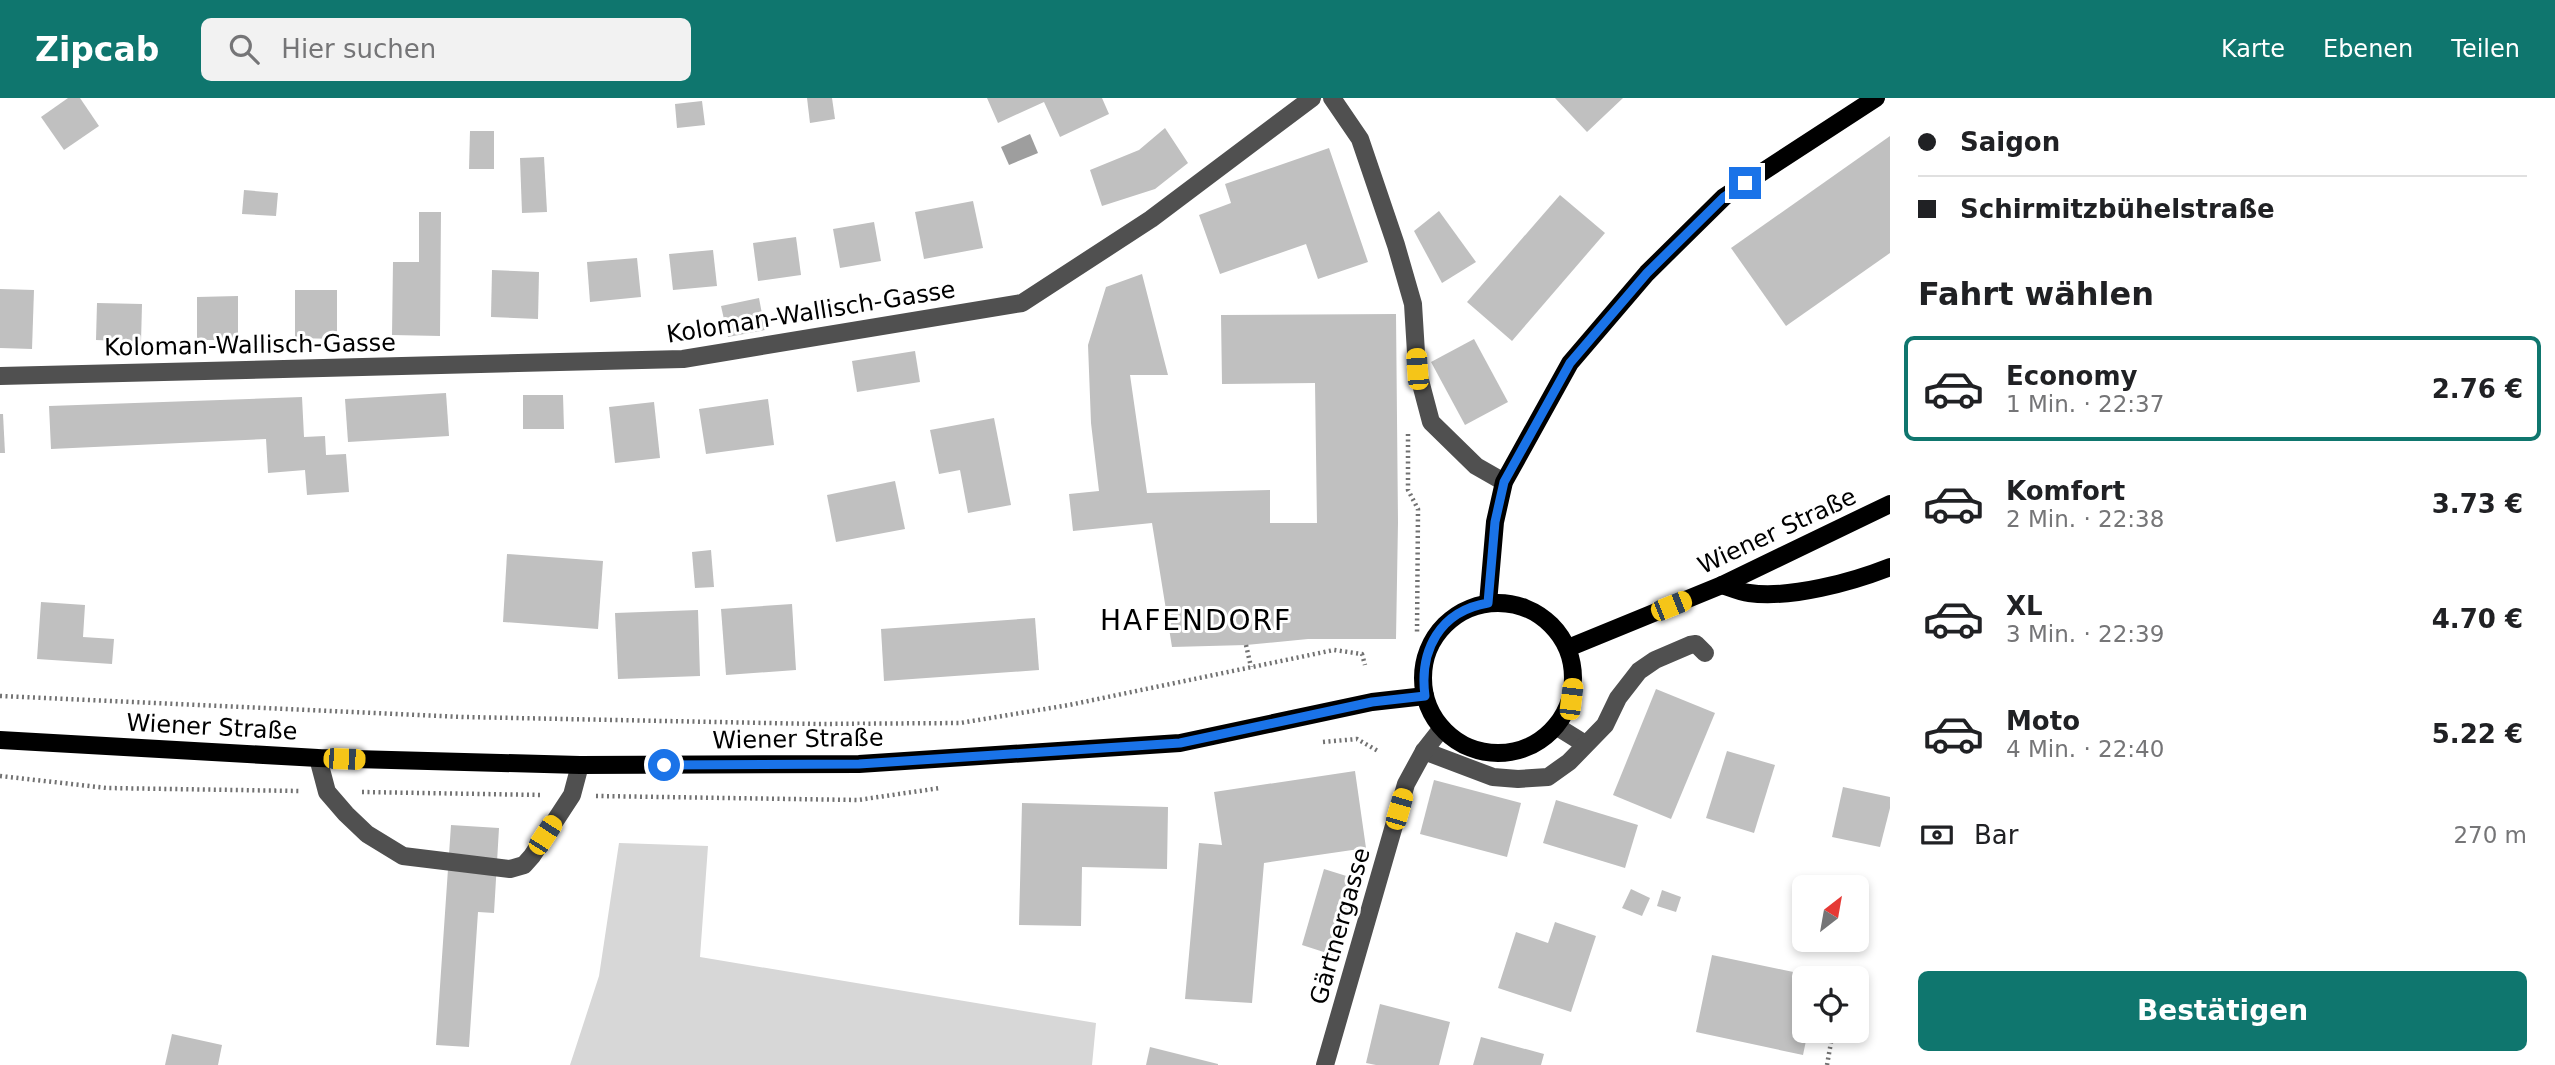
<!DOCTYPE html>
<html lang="de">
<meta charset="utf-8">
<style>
:root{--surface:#fff;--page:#f2f2f2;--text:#202124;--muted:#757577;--line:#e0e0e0;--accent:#0f766e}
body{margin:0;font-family:"DejaVu Sans",sans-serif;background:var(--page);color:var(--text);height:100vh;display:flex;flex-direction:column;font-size:26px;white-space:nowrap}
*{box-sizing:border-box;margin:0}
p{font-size:23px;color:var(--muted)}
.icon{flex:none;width:38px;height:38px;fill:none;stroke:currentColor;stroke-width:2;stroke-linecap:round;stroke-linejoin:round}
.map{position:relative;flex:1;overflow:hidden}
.details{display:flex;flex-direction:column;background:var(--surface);width:665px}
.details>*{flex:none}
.banner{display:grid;align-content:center;height:154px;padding:0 28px;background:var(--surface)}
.needle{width:46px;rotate:31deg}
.fabs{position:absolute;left:1792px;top:777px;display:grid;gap:14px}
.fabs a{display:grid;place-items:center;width:77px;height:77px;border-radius:10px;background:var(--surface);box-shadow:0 4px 10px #0003;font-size:35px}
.end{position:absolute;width:32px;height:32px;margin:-16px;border:9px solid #1a73e8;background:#fff;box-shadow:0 0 0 4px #fff}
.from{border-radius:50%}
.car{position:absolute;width:21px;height:42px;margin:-21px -10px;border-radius:9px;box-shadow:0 0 5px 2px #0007;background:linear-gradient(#f5c518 24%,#345 0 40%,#f5c518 0 76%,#345 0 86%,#f5c518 0)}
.banner b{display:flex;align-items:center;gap:24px;height:66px;font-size:26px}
.banner b+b{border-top:2px solid var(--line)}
.banner i{width:18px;height:18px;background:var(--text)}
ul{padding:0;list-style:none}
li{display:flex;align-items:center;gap:21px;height:105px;margin:0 14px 10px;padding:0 14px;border:4px solid transparent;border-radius:10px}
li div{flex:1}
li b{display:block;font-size:26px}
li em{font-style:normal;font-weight:800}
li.current{border-color:var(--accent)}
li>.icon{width:63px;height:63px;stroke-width:1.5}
h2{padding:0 28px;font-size:32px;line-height:84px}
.pay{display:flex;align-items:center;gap:18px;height:77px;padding:0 28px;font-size:26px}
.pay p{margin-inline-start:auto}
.primary-button{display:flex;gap:14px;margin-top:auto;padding:14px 28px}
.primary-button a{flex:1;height:80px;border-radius:10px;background:var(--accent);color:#fff;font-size:28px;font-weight:800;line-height:80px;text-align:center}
header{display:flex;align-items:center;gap:42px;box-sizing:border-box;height:98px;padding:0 35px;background:var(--accent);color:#fff}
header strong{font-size:33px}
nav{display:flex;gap:38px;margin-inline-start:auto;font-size:24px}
.search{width:490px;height:63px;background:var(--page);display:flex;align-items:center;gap:18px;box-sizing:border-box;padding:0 24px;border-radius:10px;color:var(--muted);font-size:26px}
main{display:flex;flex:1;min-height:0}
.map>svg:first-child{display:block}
</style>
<header>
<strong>Zipcab</strong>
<div class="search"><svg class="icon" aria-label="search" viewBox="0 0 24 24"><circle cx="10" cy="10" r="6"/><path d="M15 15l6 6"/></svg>Hier suchen</div>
<nav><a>Karte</a><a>Ebenen</a><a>Teilen</a></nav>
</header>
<main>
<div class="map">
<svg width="1890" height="967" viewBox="0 0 1890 967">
<rect width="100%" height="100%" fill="#fff"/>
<path fill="#d7d7d7" d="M619 745 708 748 700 859 1096 925 1092 967H570L599 878Z"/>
<path fill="#9e9e9e" d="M1030 36 1038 55 1009 67 1001 49Z"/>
<g fill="#c0c0c0">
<path d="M68 0H80L99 28 64 52 41 19Z"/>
<path d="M807 0H832L835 21 810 25Z"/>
<path d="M987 0H1102L1109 16 1060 39 1044 4 998 25Z"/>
<path d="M1555 0H1623L1587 34Z"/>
<path d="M702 3 705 27 677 30 675 6Z"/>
<path d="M1165 30 1188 65 1155 91 1102 108 1090 72 1139 52Z"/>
<path d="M470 33H494V71H469Z"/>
<path d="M1890 38V155L1786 228 1731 150Z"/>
<path d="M1329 50 1368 164 1318 181 1306 146 1220 176 1199 117 1231 105 1225 86Z"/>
<path d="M544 59 547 114 522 115 520 60Z"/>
<path d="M244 92 278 95 276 118 242 116Z"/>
<path d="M1560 97 1605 135 1512 243 1467 204Z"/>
<path d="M973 103 983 150 924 161 915 114Z"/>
<path d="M1439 113 1476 164 1442 185 1414 133Z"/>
<path d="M419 114H441L440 238 392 237 393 164H419Z"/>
<path d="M874 124 881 163 840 170 833 131Z"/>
<path d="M796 139 801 177 758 183 753 145Z"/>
<path d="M713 152 717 188 673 192 669 156Z"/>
<path d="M637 160 641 199 590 204 587 164Z"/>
<path d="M492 172 539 174 538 221 491 219Z"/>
<path d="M1142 176 1168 277H1130L1147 395 1270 392V425H1317L1315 285 1222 286 1221 217 1396 216 1398 424 1396 541H1308L1246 547 1172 549 1152 425 1073 433 1069 396 1099 393 1091 325 1088 247 1106 189Z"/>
<path d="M0 191 34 192 32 251 0 250Z"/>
<path d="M295 192H337V241L295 240Z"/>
<path d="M238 198V242H197V199Z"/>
<path d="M759 200 765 232 728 239 721 208Z"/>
<path d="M97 205 142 206 141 244 96 242Z"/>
<path d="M1474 241 1508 304 1465 327 1431 264Z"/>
<path d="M915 253 920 284 857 294 852 263Z"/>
<path d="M446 295 449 338 348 344 345 301Z"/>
<path d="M523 297H563L564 331H523Z"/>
<path d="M302 299 304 339 325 338 326 357 346 356 349 394 307 397 305 372 268 375 266 341 51 351 49 308Z"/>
<path d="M768 301 774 347 706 356 699 311Z"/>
<path d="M654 304 660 360 615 365 609 309Z"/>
<path d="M0 316H3L5 355H0Z"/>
<path d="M994 320 1011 407 968 415 960 372 939 376 930 332Z"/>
<path d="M895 383 905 431 836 444 827 397Z"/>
<path d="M711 452 714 489 695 490 692 454Z"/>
<path d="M507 456 603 463 598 531 503 524Z"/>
<path d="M41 504 85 507 83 539 114 541 112 566 37 561Z"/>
<path d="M792 506 796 572 726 577 721 511Z"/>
<path d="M698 512 700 578 618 581 615 515Z"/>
<path d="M1035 520 1039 572 884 583 881 531Z"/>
<path d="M1656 591 1715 615 1671 721 1613 697Z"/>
<path d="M1727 653 1775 667 1754 735 1706 720Z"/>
<path d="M1355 673 1366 750 1264 765 1252 905 1185 901 1199 745 1222 747 1214 694Z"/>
<path d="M1434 682 1521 705 1507 759 1420 736Z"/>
<path d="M1843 689 1890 699V710L1880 749 1832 739Z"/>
<path d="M1556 702 1638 727 1625 770 1543 745Z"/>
<path d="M1022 705 1168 709 1167 771 1082 769 1081 828 1019 827Z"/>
<path d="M451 727 499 730 494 815 478 814 469 949 436 947Z"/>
<path d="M1324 771 1356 781 1333 857 1302 847Z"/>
<path d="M1631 791 1650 800 1642 818 1622 810Z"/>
<path d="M1662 792 1681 799 1676 814 1657 808Z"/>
<path d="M1555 824 1596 838 1571 914 1498 890 1516 834 1548 845Z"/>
<path d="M1712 857 1817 879 1804 880V933H1808L1803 957 1696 934Z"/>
<path d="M1380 906 1450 924 1439 967H1376L1366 965Z"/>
<path d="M172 936 222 947 218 967H165Z"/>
<path d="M1481 939 1544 956 1541 967H1473Z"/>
<path d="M1150 949 1218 966V967H1146Z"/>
</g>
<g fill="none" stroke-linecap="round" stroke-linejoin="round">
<g stroke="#727272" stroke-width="4.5" stroke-dasharray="2 3.5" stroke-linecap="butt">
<path d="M1408 336V392L1418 411 1417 536"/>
<path d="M1246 547 1251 569"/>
<path d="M0 598 464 619 817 626 960 625 1069 607 1334 552 1362 556 1365 567"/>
<path d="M1323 644 1357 641 1378 653"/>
<path d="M0 678 107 690 300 693"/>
<path d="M362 694 542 697"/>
<path d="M596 698 858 702 940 690"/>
<path d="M1827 967 1833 933"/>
</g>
<g stroke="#505050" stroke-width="18">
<path d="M1332 0 1360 41 1396 147 1413 206 1417 271 1431 324 1476 368 1504 384"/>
<path d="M0 278 683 261 1022 205 1151 121 1312 0"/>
<path d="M1556 628 1585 646"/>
<path d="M1424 653 1493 679 1518 681 1548 679 1569 664 1605 627 1618 600 1639 573 1655 562 1690 547 1696 546 1705 555"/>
<path d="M318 660 327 694 346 716 367 736 403 758 510 771 524 767 532 758 572 697 580 667"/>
<path d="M1325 967 1406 686 1424 653 1442 630"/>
</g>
<g stroke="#000" stroke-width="18">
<path d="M1722 487C1731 490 1740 494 1749 495 1790 501 1852 484 1890 469"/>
<path d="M1488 505 1495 424 1504 384 1570 265 1647 175 1724 99 1876 0"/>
<circle cx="1498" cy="580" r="75"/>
<path d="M1568 550 1722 487 1890 406"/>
<path d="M0 642 318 660 580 667 859 666 1180 645 1372 604 1425 598"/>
</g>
</g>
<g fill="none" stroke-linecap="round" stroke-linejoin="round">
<path stroke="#1a73e8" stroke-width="9" d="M664 667 859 666 1180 645 1372 604 1425 598C1419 552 1440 513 1488 505L1495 424 1504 384 1570 265 1647 175 1724 99 1745 85"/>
</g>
<g text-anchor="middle" stroke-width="6" stroke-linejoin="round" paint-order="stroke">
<g font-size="24" fill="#000" stroke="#fff">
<text transform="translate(811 214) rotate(-9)" y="8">Koloman-Wallisch-Gasse</text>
<text transform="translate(250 247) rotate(-1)" y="8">Koloman-Wallisch-Gasse</text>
<text transform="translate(1777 433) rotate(-25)" y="8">Wiener Straße</text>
<text transform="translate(212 629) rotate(3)" y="8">Wiener Straße</text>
<text transform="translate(798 641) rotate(-1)" y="8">Wiener Straße</text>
<text transform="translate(1340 828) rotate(-74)" y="8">Gärtnergasse</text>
</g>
<g font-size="28" letter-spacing="2" fill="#000" stroke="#fff">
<text x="1196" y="532">HAFENDORF</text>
</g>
</g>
</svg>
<div class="fabs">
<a><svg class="needle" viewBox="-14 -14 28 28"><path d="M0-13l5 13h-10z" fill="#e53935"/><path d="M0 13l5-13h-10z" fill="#757577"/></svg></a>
<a><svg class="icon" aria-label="locate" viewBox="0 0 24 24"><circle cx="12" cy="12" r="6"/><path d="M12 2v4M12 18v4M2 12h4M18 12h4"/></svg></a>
</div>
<i class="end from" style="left:664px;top:667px"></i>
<i class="end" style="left:1745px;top:85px"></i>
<i class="car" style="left:1417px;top:271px;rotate:356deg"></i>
<i class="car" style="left:1671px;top:508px;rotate:68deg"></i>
<i class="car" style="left:1571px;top:601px;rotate:7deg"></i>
<i class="car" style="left:344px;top:661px;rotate:92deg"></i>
<i class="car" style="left:1399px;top:711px;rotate:16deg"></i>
<i class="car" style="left:545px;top:737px;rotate:33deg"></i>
</div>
<section class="details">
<div class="banner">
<b><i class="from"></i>Saigon</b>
<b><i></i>Schirmitzbühelstraße</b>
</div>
<h2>Fahrt wählen</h2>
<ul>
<li class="current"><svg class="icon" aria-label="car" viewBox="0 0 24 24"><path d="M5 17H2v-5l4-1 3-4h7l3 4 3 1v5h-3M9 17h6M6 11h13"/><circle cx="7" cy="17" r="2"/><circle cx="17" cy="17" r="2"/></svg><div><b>Economy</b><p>1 Min. · 22:37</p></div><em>2.76 €</em></li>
<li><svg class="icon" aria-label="car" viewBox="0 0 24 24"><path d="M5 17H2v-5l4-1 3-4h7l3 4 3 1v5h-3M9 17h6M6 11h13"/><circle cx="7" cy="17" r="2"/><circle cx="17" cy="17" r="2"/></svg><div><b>Komfort</b><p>2 Min. · 22:38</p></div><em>3.73 €</em></li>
<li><svg class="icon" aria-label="car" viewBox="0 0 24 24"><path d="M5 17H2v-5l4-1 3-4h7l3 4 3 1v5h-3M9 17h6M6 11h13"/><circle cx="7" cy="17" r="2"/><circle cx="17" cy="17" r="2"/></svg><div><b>XL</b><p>3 Min. · 22:39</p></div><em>4.70 €</em></li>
<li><svg class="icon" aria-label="car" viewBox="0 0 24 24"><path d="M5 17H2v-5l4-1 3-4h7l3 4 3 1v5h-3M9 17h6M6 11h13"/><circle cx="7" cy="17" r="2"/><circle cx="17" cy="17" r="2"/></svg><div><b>Moto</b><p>4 Min. · 22:40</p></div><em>5.22 €</em></li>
</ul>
<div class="pay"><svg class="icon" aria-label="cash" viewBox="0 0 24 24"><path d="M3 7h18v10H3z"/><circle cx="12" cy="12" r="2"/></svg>Bar<p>270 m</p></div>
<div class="primary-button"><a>Bestätigen</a></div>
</section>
</main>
